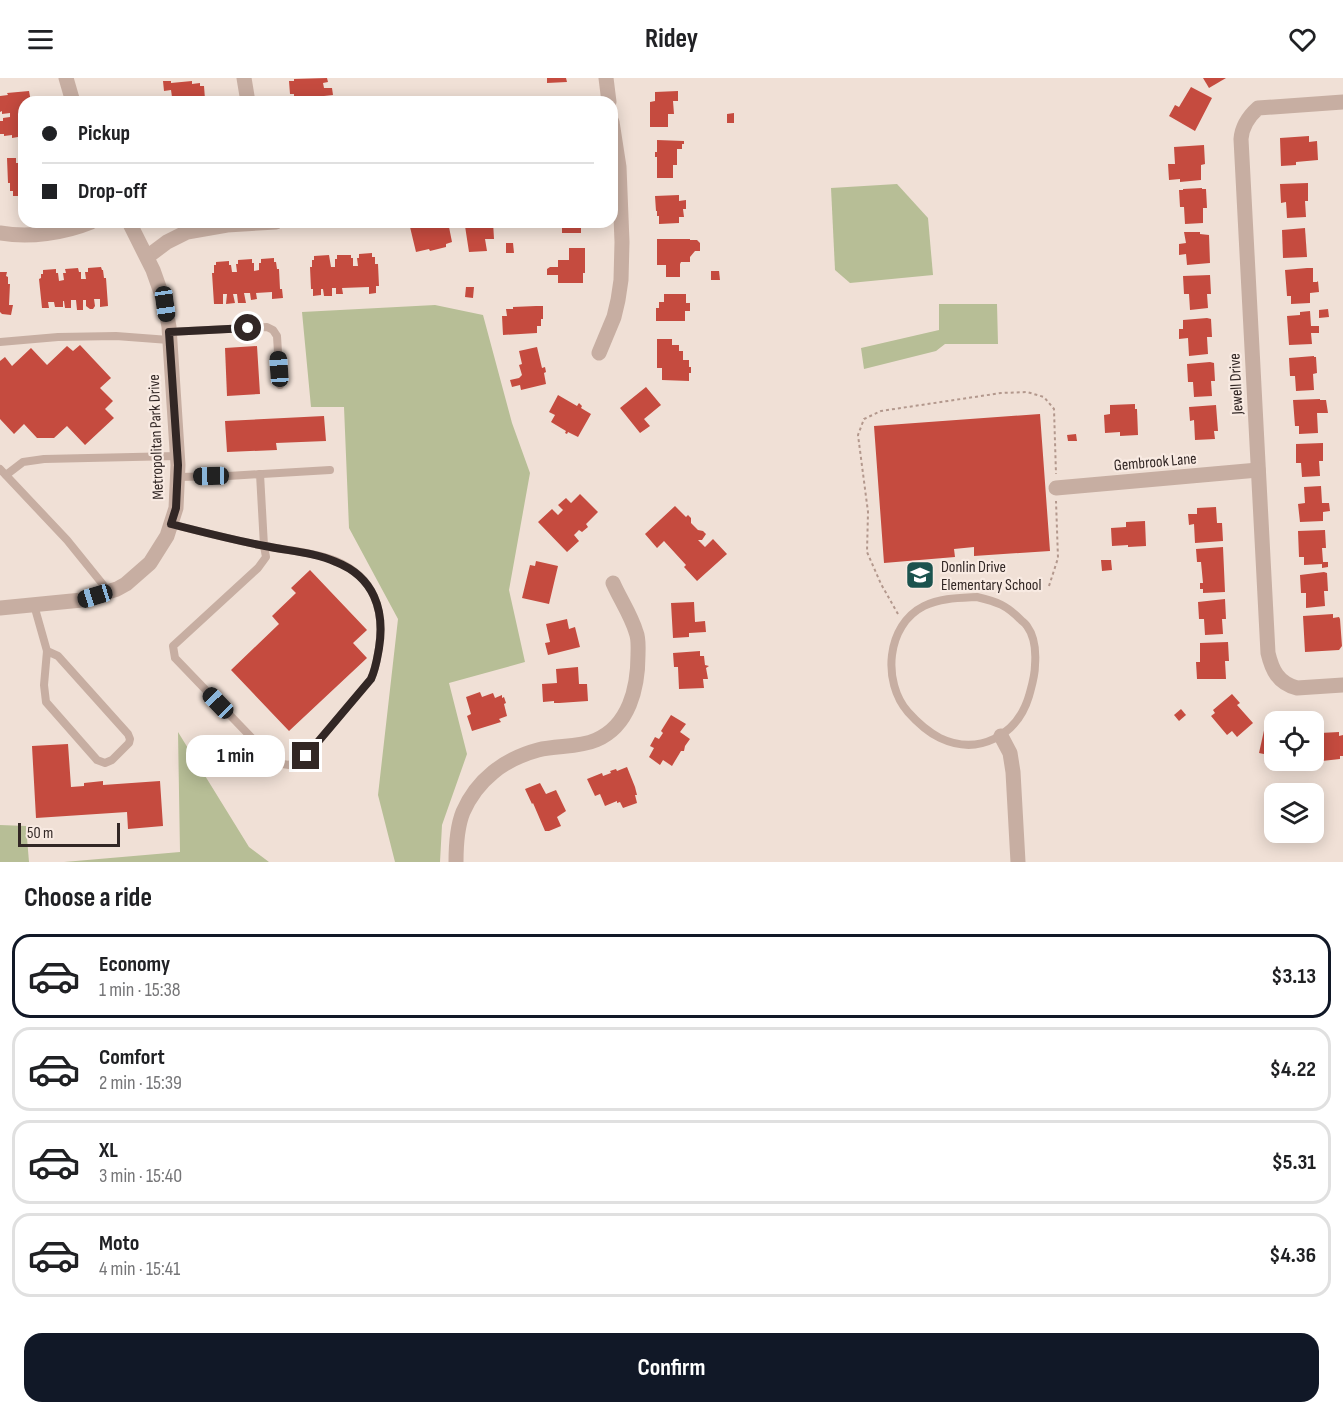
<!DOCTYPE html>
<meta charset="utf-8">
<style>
:root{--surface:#fff;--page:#f6f6f6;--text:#202124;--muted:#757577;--line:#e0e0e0;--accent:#111827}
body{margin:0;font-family:"Sofia Sans Condensed",sans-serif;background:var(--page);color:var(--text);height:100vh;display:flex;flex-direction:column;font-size:22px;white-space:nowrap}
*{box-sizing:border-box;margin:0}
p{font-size:20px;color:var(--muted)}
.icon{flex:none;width:33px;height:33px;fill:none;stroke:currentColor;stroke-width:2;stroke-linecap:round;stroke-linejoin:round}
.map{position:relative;height:784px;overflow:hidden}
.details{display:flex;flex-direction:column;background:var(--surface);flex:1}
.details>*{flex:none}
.top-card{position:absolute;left:18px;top:18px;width:600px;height:132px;border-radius:18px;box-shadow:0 3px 15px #0003;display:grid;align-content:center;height:132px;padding:0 24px;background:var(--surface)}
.fabs{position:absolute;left:1264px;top:633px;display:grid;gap:12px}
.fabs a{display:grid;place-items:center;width:60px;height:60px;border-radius:12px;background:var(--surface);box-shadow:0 3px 15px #0003;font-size:30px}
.scale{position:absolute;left:18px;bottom:15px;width:102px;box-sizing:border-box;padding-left:6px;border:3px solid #322725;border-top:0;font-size:16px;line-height:21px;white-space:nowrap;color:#322725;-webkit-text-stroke:4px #f8eae2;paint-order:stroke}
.end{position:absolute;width:27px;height:27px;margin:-14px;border:8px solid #322725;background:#fff;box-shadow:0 0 0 3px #fff}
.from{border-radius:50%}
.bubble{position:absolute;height:42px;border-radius:18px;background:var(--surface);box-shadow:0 3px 15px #0003;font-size:20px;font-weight:700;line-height:42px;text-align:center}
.car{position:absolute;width:18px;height:36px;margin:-18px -9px;border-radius:8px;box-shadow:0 0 4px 2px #0007;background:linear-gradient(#222 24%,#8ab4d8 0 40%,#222 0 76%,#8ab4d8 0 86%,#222 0)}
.top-card b{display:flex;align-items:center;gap:21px;height:57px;font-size:22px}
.top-card b+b{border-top:2px solid var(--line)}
.top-card i{width:15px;height:15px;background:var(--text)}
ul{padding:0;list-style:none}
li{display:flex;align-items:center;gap:18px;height:84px;margin:0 12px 9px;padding:0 12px;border:3px solid var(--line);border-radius:18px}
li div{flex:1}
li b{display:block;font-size:22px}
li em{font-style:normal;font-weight:700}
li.selected{border-color:var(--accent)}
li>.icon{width:54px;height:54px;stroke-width:1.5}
h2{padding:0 24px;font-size:27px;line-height:72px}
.action{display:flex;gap:12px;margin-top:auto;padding:12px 24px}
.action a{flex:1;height:69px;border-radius:18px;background:var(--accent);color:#fff;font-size:24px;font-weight:700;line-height:69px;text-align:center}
header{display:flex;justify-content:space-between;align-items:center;height:78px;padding:0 24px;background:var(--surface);font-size:27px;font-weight:700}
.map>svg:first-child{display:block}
</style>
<header><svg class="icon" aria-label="menu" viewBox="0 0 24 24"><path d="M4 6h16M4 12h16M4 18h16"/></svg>Ridey<svg class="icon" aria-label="heart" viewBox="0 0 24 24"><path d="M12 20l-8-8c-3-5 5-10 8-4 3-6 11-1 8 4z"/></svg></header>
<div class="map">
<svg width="1343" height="784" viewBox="0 0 1343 784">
<rect width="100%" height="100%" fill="#f0e0d6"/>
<g fill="#b7be96">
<path d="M897 106 928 140 933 197 850 205 835 192 831 110Z"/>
<path d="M939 226H997L998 266H945L936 273 864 291 861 270 939 252Z"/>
<path d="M435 227 483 237 512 345 530 395 509 512 525 584 449 605 467 676 442 747 440 784H395L378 717 398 541 349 450 344 329H311L302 234Z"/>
<path d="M178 654 249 769 269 784H64L180 774Z"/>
<path d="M0 747 26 748 29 784H0Z"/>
</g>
<g fill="#c54b3f">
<path d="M327 0 328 4 323 5 324 10H332L333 17 324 18V21L337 20 338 24H303V18H294V16H290L289 3H294V1Z"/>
<path d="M547 0H566L567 4 547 5Z"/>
<path d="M1203 0H1226L1209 10Z"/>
<path d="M163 3H171V5L192 3V6L200 5V8H204L205 21 193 24H165V19H172L171 12 164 13Z"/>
<path d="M1191 9 1212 20 1195 53 1169 38 1175 27 1179 29Z"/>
<path d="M29 13 31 24H24V58L12 60V57L4 58V56H0V43H3V40L10 39V35L2 36V33L0 34V18L8 17 7 15Z"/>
<path d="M678 13V23H673L674 36H668V49H650V24L655 23V14Z"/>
<path d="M573 19V24H555L554 20Z"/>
<path d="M734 35V45H727V36Z"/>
<path d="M1309 58V64L1317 63 1318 82 1296 84V87L1281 88 1280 60Z"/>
<path d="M657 62 684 63V66H682V71H677V87H673V100H657V79H655V74H657Z"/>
<path d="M1204 67 1205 86 1201 87V102L1180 104V101L1169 102 1168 86H1175L1174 69Z"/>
<path d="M20 77H24V118H13V113H10V105H8L7 80H16V85H20Z"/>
<path d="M1308 105V123H1305L1306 139 1287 140 1286 124 1281 125 1280 106Z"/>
<path d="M1202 110V111H1206L1207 130H1203V145L1185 146 1184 129H1180L1179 112H1183V111Z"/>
<path d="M679 117V123L686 122V131H683L684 139H679V145L659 146V138H657V133H656L655 118Z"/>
<path d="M427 144H448L452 164 446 166V169L430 173 429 171 416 174 410 149Z"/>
<path d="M466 144H493L494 161H485L487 173 469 174 465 148H467Z"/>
<rect x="562" y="144" width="19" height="11"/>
<path d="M1305 150 1307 179 1283 180 1282 152Z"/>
<path d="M1184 154H1200V156L1209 157 1210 185 1187 187 1186 176 1179 177V166L1186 165Z"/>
<path d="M657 161H690V162H697L700 165V173H695L690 179V184H681L680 186V199H666V187H657Z"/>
<path d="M506 165H513L514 175H506Z"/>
<path d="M569 170H585V195H583V205H558V197H547V191L550 189H558V182H569Z"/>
<path d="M372 175V179H375V186H378L379 208H376V215L369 216V209L342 210 343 216H336V210H332V218H324L323 211H321V217L313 218V211H311L310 189H312V182H314V178L329 177 331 189H335V181H337V177H351V180H353V188H358L357 180H359V176Z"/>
<path d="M274 180V184H276L277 191H279L280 211H282L283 220 272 221V214L256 215 257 221 251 222 250 215H244L246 225H238L237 216H233L235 225 226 226 227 216H223V226H214L212 195H214V187H216V184L229 183V187H231L232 194H237L236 186H238V182L252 181V185H254V193L259 192V185H261V181Z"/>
<path d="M101 189 102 192H103L104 200H106L108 228 100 229V221H94L95 228 93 231H90L86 228V222H83V232H77L76 222H71V230H65L64 223H63V229H55L54 224H48L49 230H42L39 201 41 200V196H43V192L56 191V195H58L59 203 64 202 63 195H66L65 191 78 190 79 194H81V201H86L85 194H88V190Z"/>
<path d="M1307 190H1313V204H1317L1318 203 1319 214 1310 215V225L1291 226V218H1287L1285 192Z"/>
<path d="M711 193H719L720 202H711Z"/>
<path d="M0 194H7L6 198 8 199V206H10L9 227H13L11 237 2 236 0 234Z"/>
<path d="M1210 197 1211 216H1207L1208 230 1190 232 1189 216H1184L1183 198Z"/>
<path d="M466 209H474L473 220 465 219Z"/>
<path d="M664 216H686V225H690V233H685V243H656V230H659V224H664Z"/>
<path d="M536 228H543V241H541V248H537V255L503 257 502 238H507L506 231H513V229Z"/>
<path d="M1328 231 1329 239 1319 240V232Z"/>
<path d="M1310 233 1311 248H1319V255H1311L1312 266 1289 267 1287 238 1300 237V234Z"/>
<path d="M1207 240 1211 241 1212 259H1207L1208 276 1189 278 1188 260 1179 261V251H1183V242Z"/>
<path d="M657 261H672V267H679V273H683V282H689V289H691V295H689V303L662 302V290H657Z"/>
<path d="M80 267 111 300 100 310 113 323 105 331 114 340 85 367 67 348 54 360H37L24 346 14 356 0 341V283L5 279 12 288 31 270 47 287 67 268 73 273Z"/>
<path d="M257 268 260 316 227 318 225 270Z"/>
<path d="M537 269 542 290 545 289 546 294 544 295 546 306 521 312 520 307 512 309 510 302 519 300 522 297 519 287 522 286 519 273Z"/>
<path d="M1314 278V279H1316L1317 295 1313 296 1314 312 1296 313 1295 298H1290L1289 280Z"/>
<path d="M1210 284 1214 285 1215 303H1211L1212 318 1194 319 1193 304H1188L1187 286Z"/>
<path d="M646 309 661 327 644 341 650 348 640 355 620 330Z"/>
<path d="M558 317 577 328 579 325 582 328 581 330 591 336 578 359 568 354 567 356 565 355 566 353 551 344 555 337 549 334Z"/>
<path d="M1320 321V322H1326L1328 335H1317L1318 355 1299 356V348H1295L1293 322Z"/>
<path d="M1135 326V331H1137L1138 357 1120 358V354L1105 355 1104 337 1110 336V327Z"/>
<path d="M1216 327 1218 353H1214L1215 361 1195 362 1194 342 1190 343 1189 329Z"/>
<path d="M1040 336 1050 473 974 478V469L954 471 955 479 884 485 874 348Z"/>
<path d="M324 338 326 363 276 365 277 372 227 374 225 343Z"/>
<path d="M1076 356 1077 363H1068L1067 357Z"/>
<path d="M1323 365V383H1319L1320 398 1302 399 1301 385H1296V366Z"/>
<path d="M1321 408 1322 425H1329L1330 433 1323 434V443L1300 444 1298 426 1305 425 1304 409Z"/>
<path d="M580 416 598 434 586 446 588 449 582 454 579 452 574 457 579 463 567 474 538 444 552 431 558 437 563 432 558 427 566 420 571 425Z"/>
<path d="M675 428 686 439 688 437 691 440V445L698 452 703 453 706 456 702 462H698L705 469 713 461 727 476 697 503 684 489 686 487 664 463 657 470 645 456Z"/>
<path d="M1216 429 1217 445H1222L1223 463 1195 465 1194 446 1189 447 1188 436H1197V430Z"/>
<path d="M1145 443 1146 468 1128 469V467L1112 468 1111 450 1126 449V444Z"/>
<path d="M1325 452 1326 470H1322L1323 484H1328V489L1322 490V486L1304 487V479H1299L1298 453Z"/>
<path d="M1223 469 1225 514 1203 515V511H1200V505H1203L1201 484H1197L1196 471Z"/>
<path d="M1101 482H1111L1112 492 1102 493Z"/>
<path d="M536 483 558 488 549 526 522 520 530 487 535 488Z"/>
<path d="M310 492 367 552 353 565 367 580 289 653 231 592 279 546 272 538 296 515 291 510Z"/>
<path d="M1324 494 1327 495 1328 513H1324L1325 528 1306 530V515H1301L1300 497Z"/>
<path d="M1225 521 1226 541H1222L1223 556 1205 557 1204 541H1199L1198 524Z"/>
<path d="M694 524 695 544 705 543 706 554 689 555V559L673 560 671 525Z"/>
<path d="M1333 536V540L1339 539 1340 541 1342 568 1339 572 1305 574 1303 538Z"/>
<path d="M567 541 569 551 575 549 580 569 548 577 545 565 550 564 546 546Z"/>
<path d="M1228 564 1229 583H1225L1226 601H1197L1196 584H1200V565Z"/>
<path d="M700 573V578H704L705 587 709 588 706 590 708 601H703L704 610 679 611 678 589H674L673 575Z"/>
<path d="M578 589 579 606H587L588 623 559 625H554V623L543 624 542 606 557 605 556 591Z"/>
<path d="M480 614 482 619 493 615 495 620 502 617V620L504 619 506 625 504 626 507 638 499 641 501 644 472 653 467 638 471 636 466 619Z"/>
<path d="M1232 616 1240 625 1237 627 1253 645 1237 659 1232 653 1227 657 1211 638 1215 635 1213 632Z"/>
<path d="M1181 631 1186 637 1179 643 1174 637Z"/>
<path d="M671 637 686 646 680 654 690 661 685 668 684 673H681L672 688 663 682 660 687 649 679 654 670 650 668 655 659 659 661 663 655 661 653Z"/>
<path d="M1265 648 1275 650V673L1273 678 1259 675Z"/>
<path d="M1339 654V658L1343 657V678H1340V681L1322 683 1320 655Z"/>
<path d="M68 666 71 709 84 708V705L103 703V707L160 703 163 748 128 751 127 734 36 740 32 668Z"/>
<path d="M627 689 635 709 637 717H635L637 725 623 730 620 724 617 725V723L605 728 600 716 595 718 587 701 602 695 603 698 611 695 610 693 616 691 617 693Z"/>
<path d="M540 705 546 716 556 712 566 733 557 739 561 748 549 753H545L533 725 532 726 525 711Z"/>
</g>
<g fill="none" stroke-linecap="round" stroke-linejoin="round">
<g stroke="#b3988d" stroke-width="2" stroke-dasharray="3 3" stroke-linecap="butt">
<path d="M1049 508 1058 480 1056 423"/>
<path d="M898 536 881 506 867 474 868 434 858 357 864 341 881 333 1001 315 1027 314 1044 319 1054 331 1056 396"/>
</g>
<g stroke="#c7aea2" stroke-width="8">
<path d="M169 254 267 249 273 252 277 258 280 307"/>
<path d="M0 264 58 259 116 258 169 262"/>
<path d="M0 391 67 462 109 514"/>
<path d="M6 397 23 384 44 381 177 378"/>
<path d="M177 399 228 398 330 392"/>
<path d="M171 446C202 454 233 462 265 468 289 473 314 474 336 483 374 499 385 532 379 570 377 581 376 590 371 601L306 678 289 687 276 685 175 580 173 568 258 490 266 479 264 468 260 396"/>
<path d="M977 519C998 524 1006 527 1021 542 1023 544 1025 545 1027 548 1035 559 1036 574 1035 587 1035 598 1032 607 1029 618 1017 658 978 678 940 660 928 654 916 643 908 634 882 604 886 547 924 528 941 520 958 520 977 519Z"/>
<path d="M34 527 47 573 44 607 46 624 97 682 105 685 112 682 129 665 130 661 128 656 58 578 47 573"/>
</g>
<g stroke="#c7aea2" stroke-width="15">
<path d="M66 0 73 24"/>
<path d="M244 0 248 24"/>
<path d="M606 0 609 24"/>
<path d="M1343 24 1258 30C1248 39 1242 48 1241 61L1268 575C1272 592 1278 605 1297 610L1343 607"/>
<path d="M0 155C30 160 64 155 91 144"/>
<path d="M147 179 167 164 187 154 227 147 276 144"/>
<path d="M599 275 614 239 618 222 621 202 622 164 619 89 612 44"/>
<path d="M1056 410 1258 392"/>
<path d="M0 530 82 522 117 511 126 506 150 485 167 458 176 430 178 387 169 249 165 226 153 192 129 144"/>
<path d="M1001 658 1010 675 1013 694 1018 784"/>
<path d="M456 784C456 768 457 749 463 734 477 702 504 681 538 672 557 667 578 670 596 662 629 648 638 610 638 577 638 570 639 561 636 554 631 537 620 521 613 505"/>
</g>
</g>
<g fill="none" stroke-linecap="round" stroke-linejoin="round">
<path stroke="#322725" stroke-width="8" d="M248 250 169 254 178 387 176 430 171 446C202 454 233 462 265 468 289 473 314 474 336 484 374 499 385 532 379 570 377 581 376 590 371 601L306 678"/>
</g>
<defs>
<g id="school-square" transform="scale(1.5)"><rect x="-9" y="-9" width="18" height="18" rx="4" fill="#1b534e" stroke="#f8eae2"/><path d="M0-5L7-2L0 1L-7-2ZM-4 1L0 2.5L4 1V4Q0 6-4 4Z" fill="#fff"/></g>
</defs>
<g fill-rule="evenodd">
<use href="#school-square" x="920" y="497"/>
</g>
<g text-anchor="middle" stroke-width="4.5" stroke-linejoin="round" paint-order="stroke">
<g font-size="16" fill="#322725" stroke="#f8eae2">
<text transform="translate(1235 306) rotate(-93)" y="6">Jewell Drive</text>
<text transform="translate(155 359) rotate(-92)" y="6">Metropolitan Park Drive</text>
<text transform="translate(1155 383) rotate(-5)" y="6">Gembrook Lane</text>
</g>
<g font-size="16" fill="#322725" stroke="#f8eae2" text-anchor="start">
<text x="941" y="494">Donlin Drive<tspan x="941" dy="18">Elementary School</tspan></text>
</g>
</g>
</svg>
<div class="fabs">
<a><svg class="icon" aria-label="locate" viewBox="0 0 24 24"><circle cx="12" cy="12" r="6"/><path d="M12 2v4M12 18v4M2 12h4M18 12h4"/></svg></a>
<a><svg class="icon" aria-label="layers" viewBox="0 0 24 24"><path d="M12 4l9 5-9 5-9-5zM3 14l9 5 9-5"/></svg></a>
</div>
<div class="scale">50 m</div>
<i class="end from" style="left:248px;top:250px"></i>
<i class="end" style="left:306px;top:678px"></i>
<div class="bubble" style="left:186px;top:657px;width:99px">1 min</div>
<i class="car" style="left:165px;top:226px;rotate:172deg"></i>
<i class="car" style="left:279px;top:291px;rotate:356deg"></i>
<i class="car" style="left:211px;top:398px;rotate:269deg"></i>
<i class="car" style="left:95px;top:518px;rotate:253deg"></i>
<i class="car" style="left:218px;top:625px;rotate:316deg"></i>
<div class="top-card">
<b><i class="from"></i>Pickup</b>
<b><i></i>Drop-off</b>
</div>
</div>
<section class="details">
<h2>Choose a ride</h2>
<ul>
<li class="selected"><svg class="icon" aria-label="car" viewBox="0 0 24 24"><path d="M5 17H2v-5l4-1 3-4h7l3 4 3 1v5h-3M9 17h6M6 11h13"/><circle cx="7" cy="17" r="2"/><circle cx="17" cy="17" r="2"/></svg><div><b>Economy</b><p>1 min · 15:38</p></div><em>$3.13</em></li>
<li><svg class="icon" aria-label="car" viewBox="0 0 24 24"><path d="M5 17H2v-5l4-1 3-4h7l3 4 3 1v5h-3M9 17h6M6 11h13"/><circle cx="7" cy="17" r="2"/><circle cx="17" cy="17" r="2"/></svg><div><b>Comfort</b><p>2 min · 15:39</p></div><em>$4.22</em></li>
<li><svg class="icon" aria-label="car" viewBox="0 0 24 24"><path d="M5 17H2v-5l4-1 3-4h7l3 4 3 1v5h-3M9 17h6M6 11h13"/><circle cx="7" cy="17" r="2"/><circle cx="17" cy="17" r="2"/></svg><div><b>XL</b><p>3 min · 15:40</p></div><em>$5.31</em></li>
<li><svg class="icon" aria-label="car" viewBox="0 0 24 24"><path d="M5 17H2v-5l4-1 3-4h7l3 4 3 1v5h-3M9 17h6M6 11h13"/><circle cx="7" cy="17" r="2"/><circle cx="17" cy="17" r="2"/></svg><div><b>Moto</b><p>4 min · 15:41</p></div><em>$4.36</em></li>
</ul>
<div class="action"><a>Confirm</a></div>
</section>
